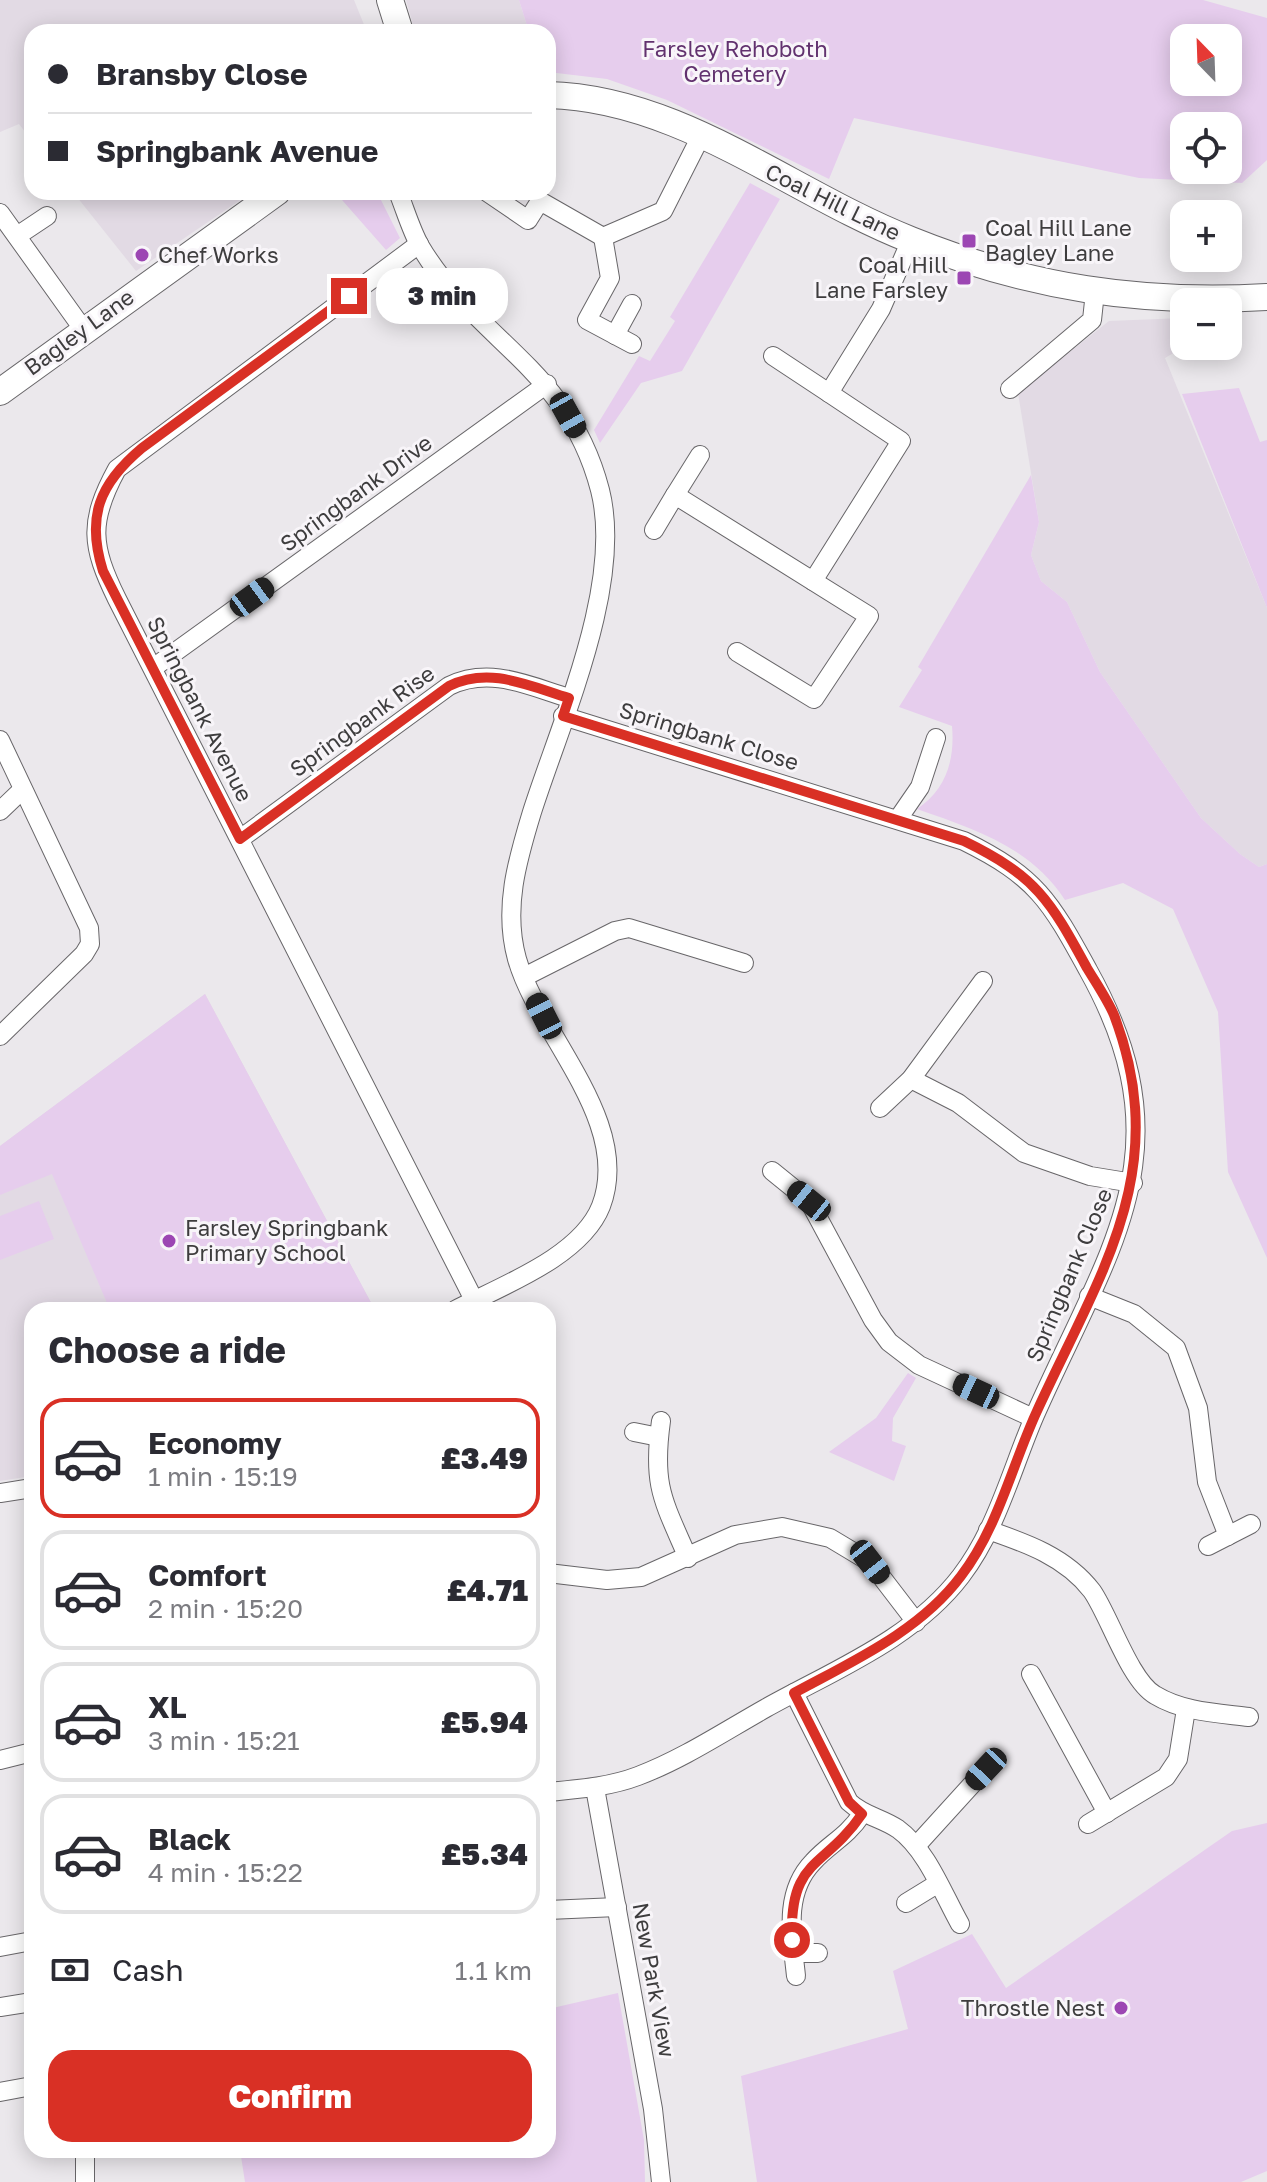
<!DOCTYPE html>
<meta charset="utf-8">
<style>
:root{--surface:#fff;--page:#f2f2f3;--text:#2b2b33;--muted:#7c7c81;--line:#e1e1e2;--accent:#d93025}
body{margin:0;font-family:"Golos Text",sans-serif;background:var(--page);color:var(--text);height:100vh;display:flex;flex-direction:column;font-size:30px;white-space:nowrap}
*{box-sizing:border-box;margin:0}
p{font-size:26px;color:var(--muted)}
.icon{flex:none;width:44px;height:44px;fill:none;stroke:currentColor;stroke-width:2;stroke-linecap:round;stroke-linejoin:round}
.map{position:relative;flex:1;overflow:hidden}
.side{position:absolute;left:24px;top:1302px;width:532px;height:856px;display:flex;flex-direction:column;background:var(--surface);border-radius:24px;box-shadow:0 4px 20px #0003}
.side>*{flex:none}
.guide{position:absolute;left:24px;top:24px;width:532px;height:176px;border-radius:24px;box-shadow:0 4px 20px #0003;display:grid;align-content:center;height:176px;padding:0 24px;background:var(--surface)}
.needle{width:52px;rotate:337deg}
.tools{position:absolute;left:1170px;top:24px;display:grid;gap:16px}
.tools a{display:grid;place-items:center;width:72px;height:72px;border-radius:16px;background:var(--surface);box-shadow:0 4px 20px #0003;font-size:40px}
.end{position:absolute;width:36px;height:36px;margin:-18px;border:10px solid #d93025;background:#fff;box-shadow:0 0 0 4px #fff}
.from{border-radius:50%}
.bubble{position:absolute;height:56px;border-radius:24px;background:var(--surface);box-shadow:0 4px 20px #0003;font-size:26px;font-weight:800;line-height:56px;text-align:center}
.car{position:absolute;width:24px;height:48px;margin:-24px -12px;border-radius:10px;box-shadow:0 0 6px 2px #0007;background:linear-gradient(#222 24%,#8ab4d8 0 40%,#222 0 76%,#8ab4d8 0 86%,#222 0)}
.guide b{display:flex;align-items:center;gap:28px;height:76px;font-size:30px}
.guide b+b{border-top:2px solid var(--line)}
.guide i{width:20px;height:20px;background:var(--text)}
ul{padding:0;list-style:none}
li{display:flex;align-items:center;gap:24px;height:120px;margin:0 16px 12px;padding:0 8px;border:4px solid var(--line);border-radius:24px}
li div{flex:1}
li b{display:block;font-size:30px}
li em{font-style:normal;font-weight:800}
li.selected{border-color:var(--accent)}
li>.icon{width:72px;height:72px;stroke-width:1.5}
h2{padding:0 24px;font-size:36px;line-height:96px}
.pay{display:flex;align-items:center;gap:20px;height:88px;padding:0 24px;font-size:30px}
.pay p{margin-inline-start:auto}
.button{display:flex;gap:16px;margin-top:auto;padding:16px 24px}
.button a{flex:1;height:92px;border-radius:24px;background:var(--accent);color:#fff;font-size:32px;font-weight:800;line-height:92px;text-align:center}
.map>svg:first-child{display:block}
</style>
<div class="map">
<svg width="1267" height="2182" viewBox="0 0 1267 2182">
<rect width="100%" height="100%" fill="#ebe8ec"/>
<g fill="#e2dae4">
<path d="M0 0H354L367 32H32V141L19 124 0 132Z"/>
<path d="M406 0H519L529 32H415Z"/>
<path d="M73 192H252L136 271Z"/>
<path d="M1183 318 1182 348 1165 358 1267 608V864L1259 867 1240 854 1201 818 1100 672 1067 602 1041 581 1031 555 1039 522 1018 393 1109 321Z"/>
<path d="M205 994 375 1310H32V1476L0 1481V1146Z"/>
</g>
<g fill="#e6cded" fill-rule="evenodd">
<path d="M519 0H1203L1267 18V160L1242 183 1139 178 854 118 829 179 667 100 607 79 548 72V32H529ZM1184 38H1228V82H1184ZM1184 126H1228V170H1184Z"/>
<path d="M750 183 780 199 682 371 641 383 600 443 594 430 639 356 650 361 675 321 670 317Z"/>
<path d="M335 192H377L400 238 386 250Z"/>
<path d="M1239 388 1260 442 1267 440V608L1182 394Z"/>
<path d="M1031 475 1039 522 1031 555 1041 581 1067 602 1100 672 1201 818 1240 854 1259 867 1267 864V1258L1228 1172 1218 1012 1173 909 1123 883 1065 900C1031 847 974 829 917 809 946 790 955 760 952 726L899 707 922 670 918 667Z"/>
<path d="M205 994 375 1310H110L52 1174 0 1195V1146Z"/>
<path d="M39 1201 54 1239 0 1260V1216Z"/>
<path d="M908 1373 916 1378 893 1418 892 1441 906 1446 894 1481 829 1452 876 1418Z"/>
<path d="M1267 1823V2171L1241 2182H757L741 2076 908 2029 893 1971 972 1934 1006 1988 1232 1831Z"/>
<path d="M618 1993 644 2140 645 2182H245L240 2150H548V2009Z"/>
</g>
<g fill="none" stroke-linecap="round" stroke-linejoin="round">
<g stroke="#686669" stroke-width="20">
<g id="street">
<path d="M398 192C405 209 411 230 420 246 477 342 568 367 600 490 624 584 561 721 532 812 517 861 503 909 517 959 539 1036 633 1122 601 1206 581 1257 501 1286 455 1310"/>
<path d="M487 192 528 220 540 201 603 237 663 211 701 136"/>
<path d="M0 213 83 329"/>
<path d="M17 236 47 216"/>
<path d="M603 237 610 278 587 320 632 344"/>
<path d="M419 244 117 469C88 522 91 546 117 599L474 1300"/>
<path d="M615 335 632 304"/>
<path d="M773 356 829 393"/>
<path d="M1010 389 1092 320 1095 292"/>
<path d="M675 495 700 455"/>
<path d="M654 530 675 495 869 616 814 699 737 652"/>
<path d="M813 581 901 441 829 393 881 309 911 240"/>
<path d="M153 668 547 384"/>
<path d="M0 740 89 928 90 944 84 954 0 1036"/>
<path d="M0 811 22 790"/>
<path d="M898 819 920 787 936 738"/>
<path d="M240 839 449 686C490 666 529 686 569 698"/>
<path d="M524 977 615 931 629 928 744 963"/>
<path d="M911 1079 958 1103 1024 1153 1090 1176 1133 1183"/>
<path d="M880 1108 911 1079 983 981"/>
<path d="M772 1171 809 1201 873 1320 889 1342 919 1365 1033 1418"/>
<path d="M1089 1296 1134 1314 1176 1348 1198 1408 1207 1482 1228 1536"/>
<path d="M661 1421C652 1486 663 1500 688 1558"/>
<path d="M634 1432 659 1437"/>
<path d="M0 1493 32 1488"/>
<path d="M988 1530C1026 1543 1066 1557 1092 1591 1109 1615 1130 1681 1155 1695 1183 1712 1217 1713 1249 1717"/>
<path d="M1208 1546 1251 1524"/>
<path d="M548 1573 607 1580 641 1577 735 1535 782 1527 830 1538 870 1562 916 1622"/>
<path d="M1031 1674 1107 1813"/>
<path d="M794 1693 849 1802C864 1816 882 1818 898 1829 927 1850 943 1894 960 1924"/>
<path d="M0 1760 32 1752"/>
<path d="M595 1788 653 2109 661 2182"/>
<path d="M548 1792C579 1789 609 1787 638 1776 683 1759 725 1731 766 1708 834 1670 913 1639 961 1576 997 1529 1012 1468 1035 1415 1109 1247 1189 1151 1088 970 1050 901 1037 877 964 841L563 716"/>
<path d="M1088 1824 1166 1777 1178 1759 1186 1709"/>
<path d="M916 1846 986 1769"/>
<path d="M906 1903 937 1884"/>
<path d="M548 1910 617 1907"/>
<path d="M0 1947 32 1941"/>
<path d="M794 1953H818"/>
<path d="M796 1976C792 1937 783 1893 813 1862 830 1843 846 1838 862 1814"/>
<path d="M0 2007 32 2002"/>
<path d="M0 2092 32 2086"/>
<path d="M85 2182V2150"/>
</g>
</g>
<g stroke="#686669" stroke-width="28">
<g id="secondary">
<path d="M390 0 400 32"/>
<path d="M548 95C681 98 791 193 911 240 1030 288 1140 304 1267 297"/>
<path d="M0 392 277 192"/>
</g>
</g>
<use href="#street" stroke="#fff" stroke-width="18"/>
<use href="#secondary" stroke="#fff" stroke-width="26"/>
</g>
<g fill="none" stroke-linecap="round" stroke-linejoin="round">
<path stroke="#d93025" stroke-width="10" d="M349 296 142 448C99 484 86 517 103 571L240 839 449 686C490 666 529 686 569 698L563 716 964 841C1036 876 1050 900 1087 968 1096 983 1107 999 1114 1015 1173 1171 1100 1273 1037 1411 1012 1465 998 1528 961 1576 920 1631 853 1661 794 1693L849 1802 862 1814C824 1870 789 1857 792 1940"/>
</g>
<g fill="#9c46b3" stroke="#f8f5f9" stroke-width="3">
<rect x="961" y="233" width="16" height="16" rx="4"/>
<circle cx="142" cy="255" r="8"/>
<rect x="956" y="270" width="16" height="16" rx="4"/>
<circle cx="169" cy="1241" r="8"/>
<circle cx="1121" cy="2008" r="8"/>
</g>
<g text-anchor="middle" stroke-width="6" stroke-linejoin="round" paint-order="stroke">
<g font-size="22" fill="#62326f" stroke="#f8f5f9">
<text x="735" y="57">Farsley Rehoboth<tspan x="735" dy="25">Cemetery</tspan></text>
</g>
<g font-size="22" fill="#3e3d3e" stroke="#f8f5f9">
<text transform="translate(833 202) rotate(26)" y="8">Coal Hill Lane</text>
<text transform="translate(79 332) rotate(-36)" y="8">Bagley Lane</text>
<text transform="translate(356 493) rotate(-36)" y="8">Springbank Drive</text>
<text transform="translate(200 709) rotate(63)" y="8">Springbank Avenue</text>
<text transform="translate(362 721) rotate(-36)" y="8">Springbank Rise</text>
<text transform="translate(709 736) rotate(17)" y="8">Springbank Close</text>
<text transform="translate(1069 1275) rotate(-67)" y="8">Springbank Close</text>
<text transform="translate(654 1980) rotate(80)" y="8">New Park View</text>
</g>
<g font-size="22" fill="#3e3d3e" stroke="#f8f5f9" text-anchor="start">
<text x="985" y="236">Coal Hill Lane<tspan x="985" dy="25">Bagley Lane</tspan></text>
<text x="158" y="263">Chef Works</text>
<text x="948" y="273" text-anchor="end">Coal Hill<tspan x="948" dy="25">Lane Farsley</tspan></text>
<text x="185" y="1236">Farsley Springbank<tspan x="185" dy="25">Primary School</tspan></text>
<text x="1105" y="2016" text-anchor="end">Throstle Nest</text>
</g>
</g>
</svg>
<div class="tools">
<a><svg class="needle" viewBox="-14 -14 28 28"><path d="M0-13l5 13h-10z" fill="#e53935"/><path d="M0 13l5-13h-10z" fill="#7c7c81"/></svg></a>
<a><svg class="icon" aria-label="locate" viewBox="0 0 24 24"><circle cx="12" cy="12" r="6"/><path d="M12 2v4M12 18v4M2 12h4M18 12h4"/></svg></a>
<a>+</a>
<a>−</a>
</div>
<i class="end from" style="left:792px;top:1940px"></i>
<i class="end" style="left:349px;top:296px"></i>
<div class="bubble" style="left:376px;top:268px;width:132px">3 min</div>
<i class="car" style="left:568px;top:415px;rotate:151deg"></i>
<i class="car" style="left:252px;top:597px;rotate:54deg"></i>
<i class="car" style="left:544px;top:1016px;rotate:333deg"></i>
<i class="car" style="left:809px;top:1201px;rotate:309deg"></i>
<i class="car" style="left:976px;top:1391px;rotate:295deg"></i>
<i class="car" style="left:870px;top:1562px;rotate:142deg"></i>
<i class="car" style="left:986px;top:1769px;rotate:223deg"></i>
<div class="guide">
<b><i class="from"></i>Bransby Close</b>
<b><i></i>Springbank Avenue</b>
</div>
<section class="side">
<h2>Choose a ride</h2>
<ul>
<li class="selected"><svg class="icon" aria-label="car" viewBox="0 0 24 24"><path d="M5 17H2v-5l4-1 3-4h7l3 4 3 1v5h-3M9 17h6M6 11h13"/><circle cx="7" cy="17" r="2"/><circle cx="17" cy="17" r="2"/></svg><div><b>Economy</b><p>1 min · 15:19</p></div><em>£3.49</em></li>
<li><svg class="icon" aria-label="car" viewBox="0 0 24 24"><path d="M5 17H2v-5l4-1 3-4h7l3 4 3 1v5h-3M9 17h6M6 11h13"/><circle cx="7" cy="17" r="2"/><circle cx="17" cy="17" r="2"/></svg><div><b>Comfort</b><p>2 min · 15:20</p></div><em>£4.71</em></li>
<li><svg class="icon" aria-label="car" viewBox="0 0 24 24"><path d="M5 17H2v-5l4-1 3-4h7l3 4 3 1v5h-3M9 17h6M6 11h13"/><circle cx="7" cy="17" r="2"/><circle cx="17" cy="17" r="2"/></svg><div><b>XL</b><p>3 min · 15:21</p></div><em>£5.94</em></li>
<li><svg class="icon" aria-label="car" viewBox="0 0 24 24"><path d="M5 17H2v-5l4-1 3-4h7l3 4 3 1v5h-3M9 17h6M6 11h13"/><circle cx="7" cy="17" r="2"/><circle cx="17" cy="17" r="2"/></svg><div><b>Black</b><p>4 min · 15:22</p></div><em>£5.34</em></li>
</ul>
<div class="pay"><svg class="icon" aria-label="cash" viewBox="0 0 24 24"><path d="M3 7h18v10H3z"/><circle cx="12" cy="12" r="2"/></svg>Cash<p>1.1 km</p></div>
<div class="button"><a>Confirm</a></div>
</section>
</div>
